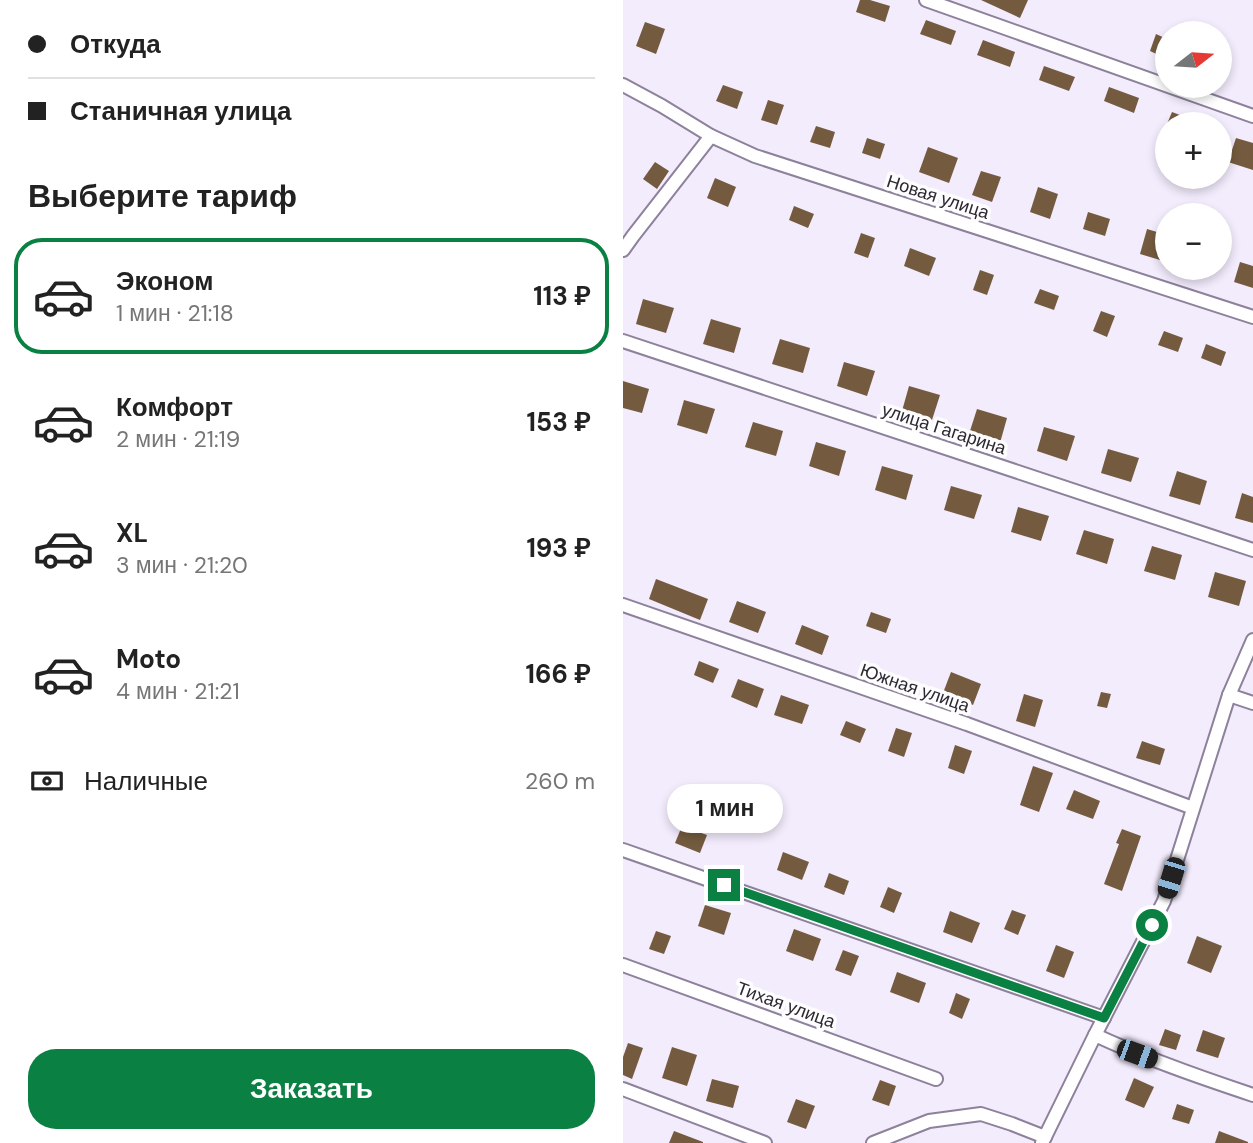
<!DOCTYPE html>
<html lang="ru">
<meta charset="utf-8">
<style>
:root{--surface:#fff;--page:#f6f6f6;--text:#222;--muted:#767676;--line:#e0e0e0;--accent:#0b8043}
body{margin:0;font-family:"DM Sans",sans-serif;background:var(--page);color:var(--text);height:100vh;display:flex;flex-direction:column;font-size:26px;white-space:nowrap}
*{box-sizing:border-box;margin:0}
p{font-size:23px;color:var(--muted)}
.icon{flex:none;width:38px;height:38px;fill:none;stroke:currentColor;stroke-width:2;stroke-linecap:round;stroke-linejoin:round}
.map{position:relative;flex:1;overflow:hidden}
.details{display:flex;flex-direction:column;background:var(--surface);width:623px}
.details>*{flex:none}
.banner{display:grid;align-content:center;height:154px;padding:0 28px;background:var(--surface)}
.needle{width:46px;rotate:73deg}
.controls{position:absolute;left:532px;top:21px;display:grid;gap:14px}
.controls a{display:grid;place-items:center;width:77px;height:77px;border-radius:50%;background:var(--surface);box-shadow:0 4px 10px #0003;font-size:35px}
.end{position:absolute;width:32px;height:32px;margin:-16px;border:9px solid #0b8043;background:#fff;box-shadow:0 0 0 4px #fff}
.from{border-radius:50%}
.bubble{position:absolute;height:49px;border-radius:24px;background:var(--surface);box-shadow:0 4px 10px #0003;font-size:23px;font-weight:700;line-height:49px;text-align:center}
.car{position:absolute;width:21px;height:42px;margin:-21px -10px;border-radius:9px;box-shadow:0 0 5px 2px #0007;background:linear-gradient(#222 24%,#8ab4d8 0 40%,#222 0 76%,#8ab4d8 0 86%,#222 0)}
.banner b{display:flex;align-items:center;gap:24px;height:66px;font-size:26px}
.banner b+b{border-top:2px solid var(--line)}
.banner i{width:18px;height:18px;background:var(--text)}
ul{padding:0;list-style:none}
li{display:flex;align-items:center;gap:21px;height:116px;margin:0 14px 10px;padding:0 14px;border:4px solid transparent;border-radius:28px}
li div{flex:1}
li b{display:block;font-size:26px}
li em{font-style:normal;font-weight:700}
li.active{border-color:var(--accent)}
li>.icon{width:63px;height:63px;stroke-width:1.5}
h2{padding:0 28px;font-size:32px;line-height:84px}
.pay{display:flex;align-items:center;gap:18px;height:77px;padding:0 28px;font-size:26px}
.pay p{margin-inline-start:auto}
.cta{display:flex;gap:14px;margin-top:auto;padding:14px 28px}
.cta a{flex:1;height:80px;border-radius:28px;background:var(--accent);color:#fff;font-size:28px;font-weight:700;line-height:80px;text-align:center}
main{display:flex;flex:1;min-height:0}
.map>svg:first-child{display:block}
</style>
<main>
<section class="details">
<div class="banner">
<b><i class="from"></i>Откуда</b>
<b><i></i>Станичная улица</b>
</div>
<h2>Выберите тариф</h2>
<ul>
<li class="active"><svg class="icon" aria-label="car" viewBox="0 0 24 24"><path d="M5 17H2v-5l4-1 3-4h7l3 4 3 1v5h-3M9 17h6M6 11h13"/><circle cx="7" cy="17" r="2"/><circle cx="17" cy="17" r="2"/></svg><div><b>Эконом</b><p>1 мин · 21:18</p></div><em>113 ₽</em></li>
<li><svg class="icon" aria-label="car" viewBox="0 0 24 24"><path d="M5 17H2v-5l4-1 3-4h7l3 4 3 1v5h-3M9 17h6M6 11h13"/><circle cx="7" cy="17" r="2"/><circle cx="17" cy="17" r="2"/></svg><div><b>Комфорт</b><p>2 мин · 21:19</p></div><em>153 ₽</em></li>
<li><svg class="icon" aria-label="car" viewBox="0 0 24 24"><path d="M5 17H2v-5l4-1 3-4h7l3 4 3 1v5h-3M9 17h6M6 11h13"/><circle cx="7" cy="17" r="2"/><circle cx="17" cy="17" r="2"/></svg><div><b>XL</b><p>3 мин · 21:20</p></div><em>193 ₽</em></li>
<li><svg class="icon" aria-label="car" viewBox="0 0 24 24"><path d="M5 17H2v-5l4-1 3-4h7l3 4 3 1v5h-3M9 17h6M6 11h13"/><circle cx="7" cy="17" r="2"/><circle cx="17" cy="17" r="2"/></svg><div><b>Moto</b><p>4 мин · 21:21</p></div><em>166 ₽</em></li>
</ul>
<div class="pay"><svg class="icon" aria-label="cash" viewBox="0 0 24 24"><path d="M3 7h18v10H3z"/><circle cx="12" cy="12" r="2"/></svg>Наличные<p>260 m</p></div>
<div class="cta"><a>Заказать</a></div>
</section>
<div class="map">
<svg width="630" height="1143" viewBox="0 0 630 1143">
<rect width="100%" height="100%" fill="#f3ecfd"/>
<g fill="#745b3f">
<path d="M237 0H247L267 6 262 22 233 12Z"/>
<path d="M358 0H405L397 18Z"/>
<path d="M303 20 333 31 328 45 297 34Z"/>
<path d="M22 22 42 29 33 54 13 46Z"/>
<path d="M533 34 544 39V59L527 51Z"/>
<path d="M360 40 392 52 387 67 354 55Z"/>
<path d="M421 66 452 77 446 91 416 80Z"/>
<path d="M100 85 120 92 114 109 93 101Z"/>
<path d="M486 87 516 98 511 113 481 101Z"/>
<path d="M145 100 161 105 154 125 138 120Z"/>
<path d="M549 112 578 123V124H544Z"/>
<path d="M193 126 212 132 207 148 187 142Z"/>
<path d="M244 138 262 144 257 159 239 153Z"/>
<path d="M613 138 630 143V170L605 162Z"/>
<path d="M305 147 335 158 326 183 296 172Z"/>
<path d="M32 162 46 171 34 189 20 179Z"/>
<path d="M358 171 378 177 369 202 349 195Z"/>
<path d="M92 178 113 187 105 207 84 198Z"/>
<path d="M415 187 435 194 427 219 407 212Z"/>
<path d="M171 206 191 214 185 228 166 220Z"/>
<path d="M465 212 487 219 482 236 460 229Z"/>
<path d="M524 229 544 235 537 260 517 254Z"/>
<path d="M238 233 252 238 245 258 231 253Z"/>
<path d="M287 248 313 258 306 276 281 266Z"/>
<path d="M617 262 630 266V288L611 282Z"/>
<path d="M357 270 371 275 364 295 350 290Z"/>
<path d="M417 289 436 296 431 310 411 303Z"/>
<path d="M20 299 51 308 43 333 13 324Z"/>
<path d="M478 311 492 316 484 337 470 331Z"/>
<path d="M88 319 118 328 111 353 80 344Z"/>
<path d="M541 331 560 338 555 352 535 345Z"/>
<path d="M157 339 187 348 180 373 149 364Z"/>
<path d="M583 344 603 352 598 366 578 358Z"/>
<path d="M221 362 252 371 244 396 214 386Z"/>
<path d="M0 381 26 389 19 413 0 408Z"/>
<path d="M286 386 317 395 309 420 279 411Z"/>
<path d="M61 400 92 409 84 434 54 425Z"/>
<path d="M354 409 384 418 377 443 346 434Z"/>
<path d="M130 422 160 431 153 456 122 447Z"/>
<path d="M421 427 452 436 444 461 414 451Z"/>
<path d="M193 442 223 451 216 476 186 466Z"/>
<path d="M485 449 516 458 508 482 478 473Z"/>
<path d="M259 466 290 475 283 500 252 490Z"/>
<path d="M554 471 584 481 577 505 546 496Z"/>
<path d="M328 486 359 495 351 519 321 510Z"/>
<path d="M619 493 630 497V523L612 518Z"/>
<path d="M395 507 426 516 418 541 388 532Z"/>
<path d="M461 530 491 539 484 564 453 554Z"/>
<path d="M529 546 559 555 552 580 521 571Z"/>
<path d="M592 572 623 581 616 606 585 597Z"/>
<path d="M33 579 85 599 77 620 26 599Z"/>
<path d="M114 601 143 612 135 633 106 622Z"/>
<path d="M248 612 268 619 263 633 243 626Z"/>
<path d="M179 625 206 636 199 655 172 644Z"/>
<path d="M76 661 96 669 90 683 71 675Z"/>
<path d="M328 672 358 684 350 705 320 693Z"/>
<path d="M115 679 141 689 134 708 108 697Z"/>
<path d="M478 692 488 694 484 708 474 706Z"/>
<path d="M401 694 420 700 412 727 393 721Z"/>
<path d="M158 695 186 705 179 724 151 715Z"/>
<path d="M223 721 243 729 237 743 217 735Z"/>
<path d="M273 728 289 733 281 757 265 751Z"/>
<path d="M519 741 542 749 537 765 513 758Z"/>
<path d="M332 745 349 751 341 774 325 768Z"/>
<path d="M410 766 430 773 416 812 397 805Z"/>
<path d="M451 790 477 801 470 819 443 809Z"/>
<path d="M59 826 84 835 77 853 52 843Z"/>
<path d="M499 829 518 836 499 891 481 884 496 844 493 843Z"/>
<path d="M160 852 186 862 179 880 154 870Z"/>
<path d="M206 873 226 881 221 895 201 887Z"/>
<path d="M265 887 279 893 271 913 257 907Z"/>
<path d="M82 905 108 913 101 935 75 926Z"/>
<path d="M389 910 403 915 395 935 381 929Z"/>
<path d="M327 911 357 923 349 943 320 932Z"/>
<path d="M171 929 198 939 190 961 163 951Z"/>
<path d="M33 931 48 936 41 954 26 949Z"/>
<path d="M574 936 599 946 588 973 564 963Z"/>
<path d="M433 945 451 952 441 978 423 971Z"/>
<path d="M220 950 236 956 228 976 212 970Z"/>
<path d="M274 972 303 983 296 1003 267 992Z"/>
<path d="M333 993 347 999 339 1019 326 1013Z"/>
<path d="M542 1029 558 1035 553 1050 536 1045Z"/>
<path d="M580 1030 602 1038 595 1058 573 1051Z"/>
<path d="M5 1043 20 1048 9 1079 0 1075V1057Z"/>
<path d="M49 1047 74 1055 64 1086 39 1078Z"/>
<path d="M511 1078 531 1087 521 1108 502 1100Z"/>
<path d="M89 1079 116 1086 110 1108 83 1101Z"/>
<path d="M257 1080 273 1086 266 1106 249 1100Z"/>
<path d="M173 1099 192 1106 183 1129 164 1122Z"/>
<path d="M554 1104 571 1110 566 1124 549 1119Z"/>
<path d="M51 1131 80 1142V1143H46Z"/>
<path d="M596 1131 625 1142V1143H592Z"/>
</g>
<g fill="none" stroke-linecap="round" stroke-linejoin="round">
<g stroke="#8d819b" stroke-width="16">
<g id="minor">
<path d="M303 0 630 116"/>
<path d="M0 85 39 106 88 136 132 156 630 317"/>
<path d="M0 250 10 236 88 136"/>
<path d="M0 341 630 550"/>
<path d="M0 605 344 724 570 808"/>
<path d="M606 695 630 703"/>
<path d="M0 850 481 1018"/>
<path d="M0 965 313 1079"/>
<path d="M472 1035C524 1059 576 1077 630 1095"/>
<path d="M0 1089 142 1143"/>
<path d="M250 1143 306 1121 358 1114 389 1124 422 1137"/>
<path d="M419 1143 472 1035 541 901 606 695 630 640"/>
</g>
</g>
<use href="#minor" stroke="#fff" stroke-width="12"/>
</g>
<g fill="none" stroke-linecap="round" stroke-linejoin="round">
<path stroke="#0b8043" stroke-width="9" d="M101 885 481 1018 529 925"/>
</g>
<g text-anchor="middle" stroke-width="7" stroke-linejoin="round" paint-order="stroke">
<g font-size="18" fill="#2d2833" stroke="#fdfdfd">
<text transform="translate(315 197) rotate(18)" y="6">Новая улица</text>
<text transform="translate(321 429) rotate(18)" y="6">улица Гагарина</text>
<text transform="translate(292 688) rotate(19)" y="6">Южная улица</text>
<text transform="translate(163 1005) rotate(20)" y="6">Тихая улица</text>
</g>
</g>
</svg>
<div class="controls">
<a><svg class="needle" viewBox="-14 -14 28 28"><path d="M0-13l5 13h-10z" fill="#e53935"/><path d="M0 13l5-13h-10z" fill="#767676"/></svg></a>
<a>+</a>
<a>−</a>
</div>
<i class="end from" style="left:529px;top:925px"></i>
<i class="end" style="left:101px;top:885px"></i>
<div class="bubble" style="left:44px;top:784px;width:116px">1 мин</div>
<i class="car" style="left:548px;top:878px;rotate:197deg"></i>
<i class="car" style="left:514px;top:1054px;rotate:110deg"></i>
</div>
</main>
